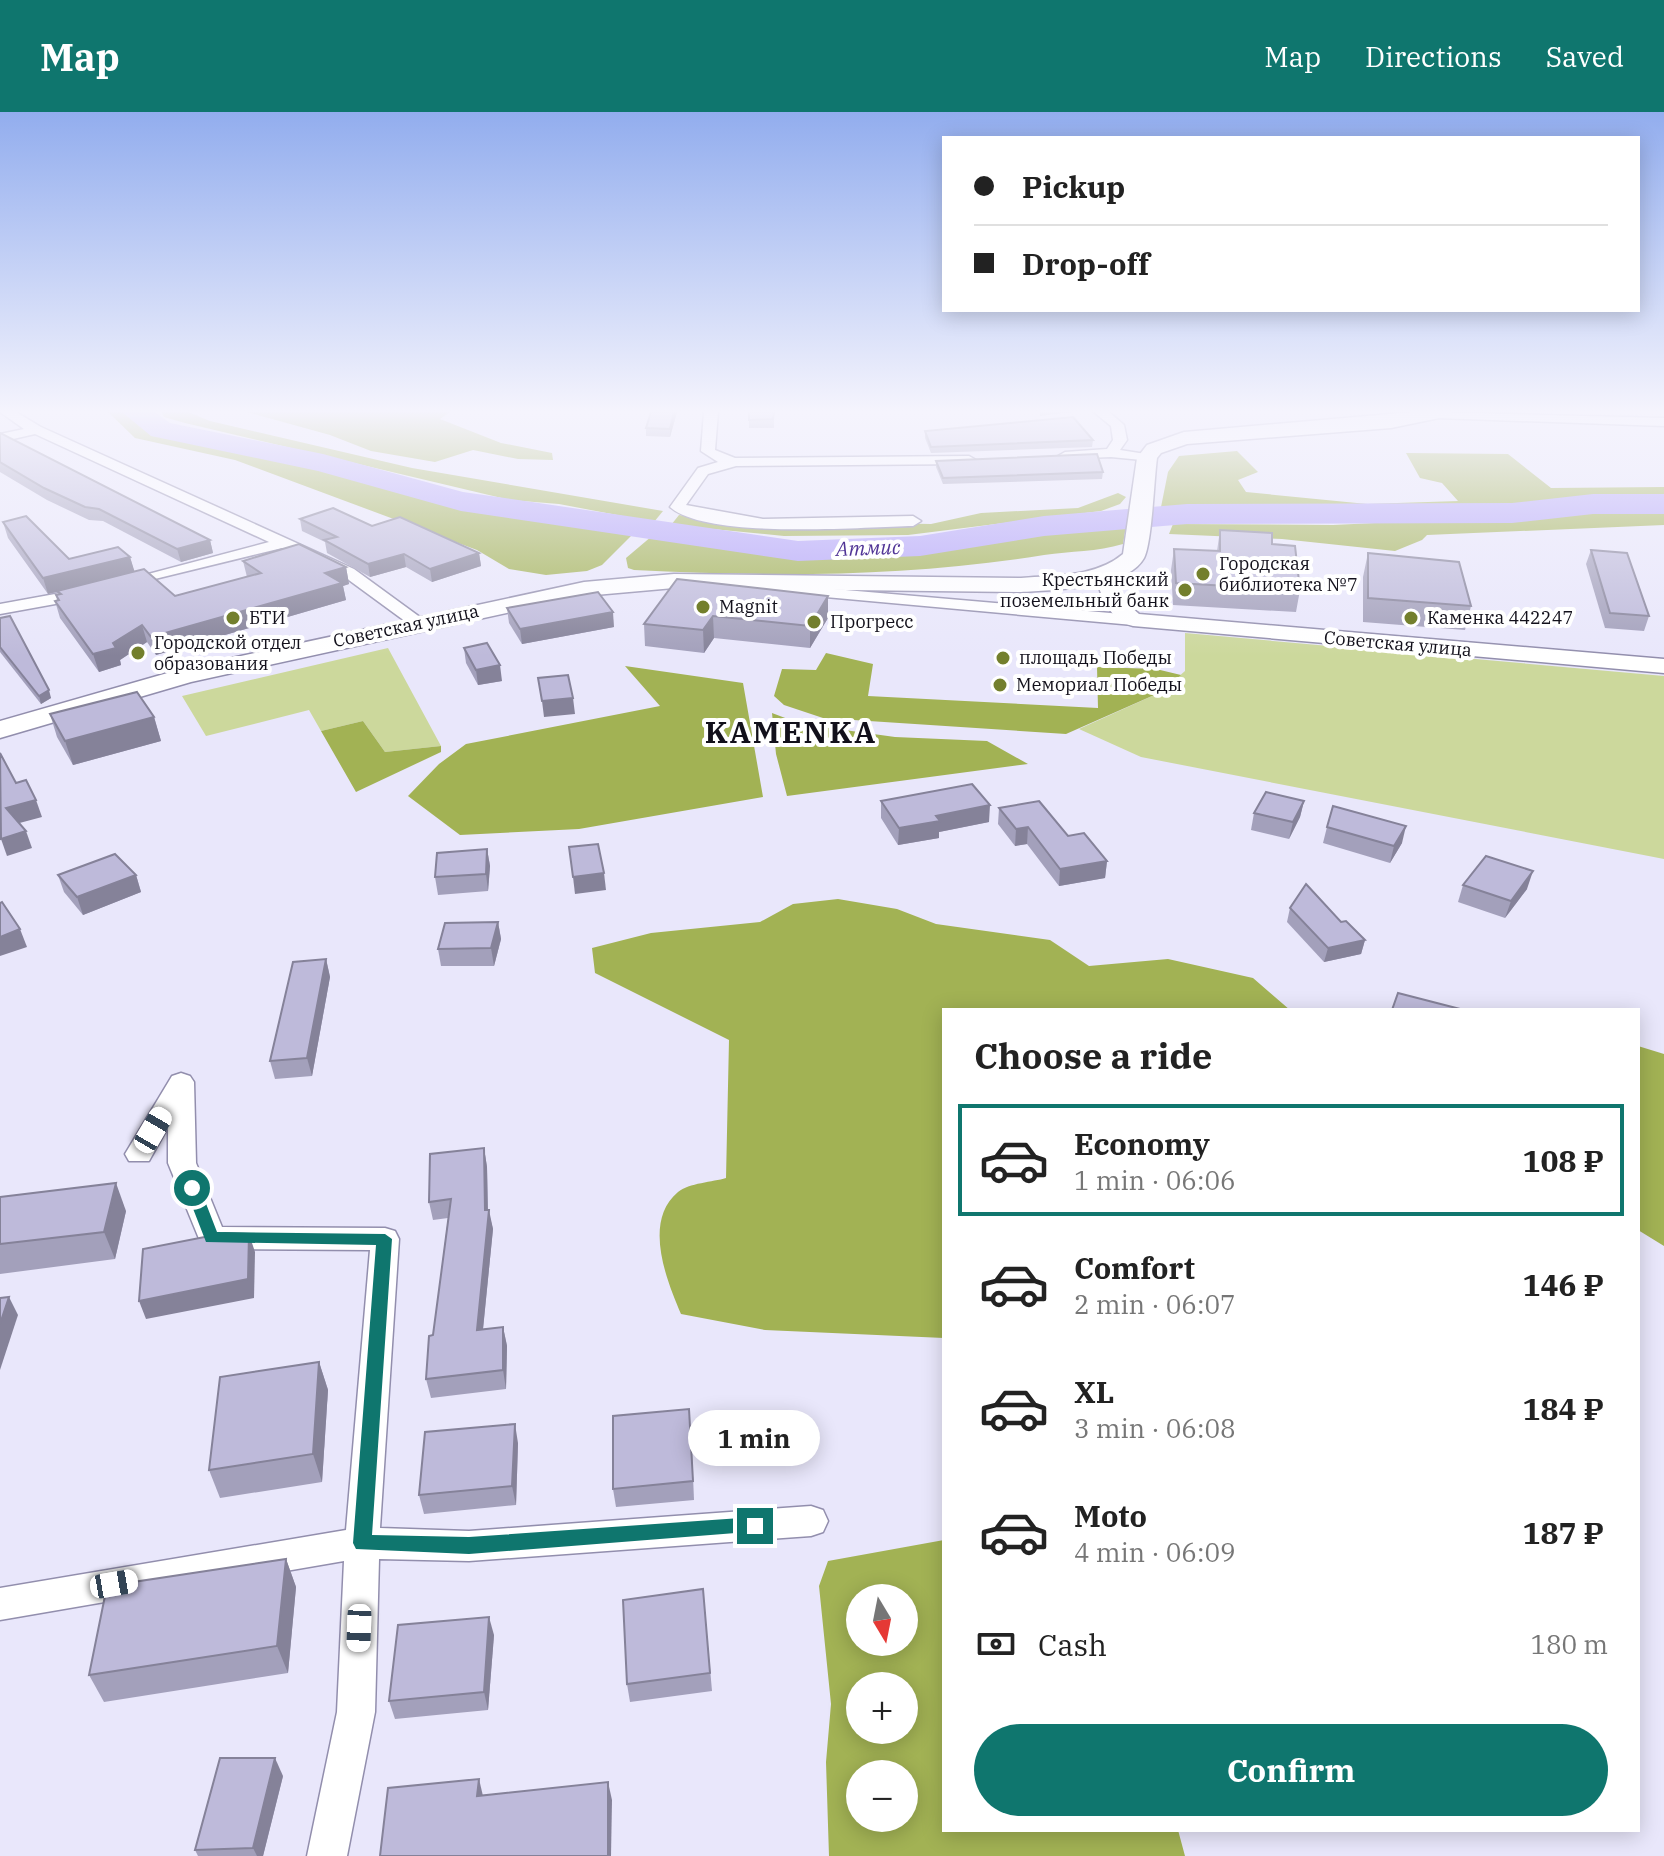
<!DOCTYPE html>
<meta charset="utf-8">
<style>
:root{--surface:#fff;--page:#f6f6f6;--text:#222;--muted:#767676;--line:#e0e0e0;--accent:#0f766e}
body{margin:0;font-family:"IBM Plex Serif",serif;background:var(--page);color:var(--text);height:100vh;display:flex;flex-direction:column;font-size:30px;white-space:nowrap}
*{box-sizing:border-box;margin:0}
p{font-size:26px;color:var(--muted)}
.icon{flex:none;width:44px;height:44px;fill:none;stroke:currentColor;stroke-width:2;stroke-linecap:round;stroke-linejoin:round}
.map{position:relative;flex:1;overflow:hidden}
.side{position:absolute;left:942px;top:896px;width:698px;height:824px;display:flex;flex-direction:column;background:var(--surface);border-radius:0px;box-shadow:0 4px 20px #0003}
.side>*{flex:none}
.banner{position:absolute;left:942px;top:24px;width:698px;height:176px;border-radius:0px;box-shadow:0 4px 20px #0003;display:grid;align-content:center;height:176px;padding:0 32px;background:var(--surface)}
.needle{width:52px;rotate:170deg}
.fabs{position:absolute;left:846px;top:1472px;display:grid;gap:16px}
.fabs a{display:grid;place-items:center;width:72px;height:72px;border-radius:50%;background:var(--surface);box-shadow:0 4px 20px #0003;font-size:40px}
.end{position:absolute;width:36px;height:36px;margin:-18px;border:10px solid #0f766e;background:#fff;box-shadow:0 0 0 4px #fff}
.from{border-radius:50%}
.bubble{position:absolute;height:56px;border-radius:28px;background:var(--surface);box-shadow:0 4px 20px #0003;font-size:26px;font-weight:800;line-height:56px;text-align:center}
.car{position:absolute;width:24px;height:48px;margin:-24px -12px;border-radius:10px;box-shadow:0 0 6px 2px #0007;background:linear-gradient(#fff 24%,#345 0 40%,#fff 0 76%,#345 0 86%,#fff 0)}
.banner b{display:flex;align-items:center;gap:28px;height:76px;font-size:30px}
.banner b+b{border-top:2px solid var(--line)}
.banner i{width:20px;height:20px;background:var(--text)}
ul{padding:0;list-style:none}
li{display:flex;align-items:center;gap:24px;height:112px;margin:0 16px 12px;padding:0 16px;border:4px solid transparent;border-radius:0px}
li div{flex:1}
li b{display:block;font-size:30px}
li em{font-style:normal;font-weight:800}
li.selected{border-color:var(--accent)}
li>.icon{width:72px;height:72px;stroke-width:1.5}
h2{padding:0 32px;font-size:36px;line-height:96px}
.pay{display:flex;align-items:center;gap:20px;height:88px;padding:0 32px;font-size:30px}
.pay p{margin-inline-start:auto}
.cta{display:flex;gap:16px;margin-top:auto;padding:16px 32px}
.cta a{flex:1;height:92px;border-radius:48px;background:var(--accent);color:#fff;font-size:32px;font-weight:800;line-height:92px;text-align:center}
header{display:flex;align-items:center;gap:48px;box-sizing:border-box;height:112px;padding:0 40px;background:var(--accent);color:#fff}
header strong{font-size:38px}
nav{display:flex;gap:44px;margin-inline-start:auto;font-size:28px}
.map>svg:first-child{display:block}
</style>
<header>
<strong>Map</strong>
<nav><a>Map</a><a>Directions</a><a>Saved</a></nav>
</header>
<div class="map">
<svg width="1664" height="1744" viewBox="0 0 1664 1744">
<rect width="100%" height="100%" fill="#e9e7fb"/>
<g fill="#ccd89c">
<path d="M1185 521 1664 564V747L1141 645 1079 617 1161 580 1185 559Z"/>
<path d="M388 536 441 634 385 640 363 609 321 619 309 598 206 624 182 584Z"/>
</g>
<g fill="#a2b254" fill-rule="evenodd">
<path d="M108 300H131L161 324 298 350 464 398 637 418 602 453 587 459 546 463 509 457 477 438 235 348 135 326Z"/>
<path d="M161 300H188L210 309 412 356 663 399 654 410 559 392 510 388 185 311 164 305Z"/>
<path d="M247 300H450L440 307 501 331 552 341 553 348 518 347 473 338 435 350 371 339 330 323Z"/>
<path d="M1237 339 1258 360 1238 368 1246 380 1367 392 1458 389 1442 371 1420 366 1406 341 1508 342 1551 376 1664 375V387L1357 399 1278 392 1184 399 1161 395 1168 360 1179 344Z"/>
<path d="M1118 381 1126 385 1120 392 1101 399 908 423 784 424 671 413 679 403 710 408 931 412 981 401 1078 396Z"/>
<path d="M1664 397V413L1427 423 1422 428 1395 439 1282 427 1169 422 1173 412 1333 413Z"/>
<path d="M1126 414 1123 432C1097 440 1071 439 1044 443 906 465 773 465 634 458L628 456 626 446 652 424 760 440 810 443 962 436 1038 421Z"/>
<path d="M826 541 873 552 868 584 1098 596 1097 555 1156 557 1181 563 1161 580 1066 622 823 606 784 593 774 584 782 557 816 558Z"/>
<path d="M625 554 743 571 763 685 579 717 460 723 408 684 439 652 466 632 660 594Z"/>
<path d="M772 601 801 612 895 625 987 629 1028 652 787 684 776 642Z"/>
<path d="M363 609 385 640 441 634V640L356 680 321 619Z"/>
<path d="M838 787 897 797 936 812 1050 828 1089 854 1168 847 1253 866 1290 898H944V1226L765 1218 681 1202C666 1167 643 1109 678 1080 689 1071 713 1070 726 1066L729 928 595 861 592 836 651 821 760 810 793 792Z"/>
<path d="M1638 934 1664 942V1134L1638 1118Z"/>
<path d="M944 1428V1718H1178L1185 1744H829L826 1650 831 1592 819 1474 828 1449ZM860 1486H904V1530H860ZM860 1574H904V1618H860ZM860 1662H904V1706H860Z"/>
</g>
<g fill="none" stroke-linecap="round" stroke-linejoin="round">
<path fill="#b2a3f8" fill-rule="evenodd" d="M122 300H155L170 311 323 342 463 380 798 429 920 424 1044 404 1187 392 1512 391 1593 382H1664V402H1593L1512 411 1187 412 1044 424 920 444 798 449 461 399 318 359 151 324Z"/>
<g stroke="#928ead" stroke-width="3">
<g id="minor">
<path d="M0 300H16L41 315 354 457 428 511 425 515H413L342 463 282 436 118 476V470L269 430 35 322 0 330V322L24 317Z"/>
<path d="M704 300H718L715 338 735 346 969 344 976 348 969 352 736 354 708 362 686 393 763 407 913 404 921 409 913 414C861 415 707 428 670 395L698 356 718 350 701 339Z"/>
<path d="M1094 300H1109L1124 313 1127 328 1120 338 1152 343V349L1111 345 1060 347 1058 344 1065 340 1107 337 1113 328 1111 314Z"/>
<path d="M1432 300 1664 306V314L1437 306Z"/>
<path d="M753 470 1133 503 1142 508 1133 513 747 478V472Z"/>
<path d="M88 476 96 481 94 485 0 502V492Z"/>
<path d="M181 961 190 964 194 970 196 1051 222 1115 385 1116 395 1119 399 1127 380 1416 469 1419 811 1394 823 1398 828 1409 823 1420 811 1424 469 1449 379 1447 375 1600 347 1744H307L337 1600 344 1449 0 1508V1476L346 1418 370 1138 212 1137 202 1134 168 1051V1015L149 1049H129L125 1042 172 964Z"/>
</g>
</g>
<g stroke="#928ead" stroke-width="3">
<path id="tertiary" d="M1118 452 1128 458 1118 472 1123 488 1139 502 1664 547V561L1133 514C1113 509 1103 490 1098 472L1111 454Z"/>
</g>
<g stroke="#928ead" stroke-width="3">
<path id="secondary" d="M1413 300H1451L1449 304 1391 316 1187 332 1161 341 1157 346C1154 367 1152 431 1144 446 1127 477 1052 478 1021 480L674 476 584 484 191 570 0 626V609L185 556 584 470 674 462 1021 466C1056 463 1096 465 1123 442L1137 346 1147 333 1184 320Z"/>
</g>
<use href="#minor" fill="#fff" fill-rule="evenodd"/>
<use href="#tertiary" fill="#fff" fill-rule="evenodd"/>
<use href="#secondary" fill="#fff" fill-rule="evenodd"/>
</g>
<g fill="#a3a0bb">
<path d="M651 300H677L670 325 646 324V316Z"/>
<rect x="749" y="300" width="25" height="16"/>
<path d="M925 319 1093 328 1092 335 931 341 925 326Z"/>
<path d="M0 321 210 428 213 441 181 450 103 409 89 408 47 388 0 360Z"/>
<path d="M936 349 1103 360 1102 367 943 372 936 355Z"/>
<path d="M300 407 372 414 479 441 481 454 432 470 406 455 370 465 327 441 325 430 302 419Z"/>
<path d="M3 410 69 447 130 445 134 459 175 484 247 465 243 449 346 455 349 472 343 474 346 488 156 543 147 530 120 548 121 553 99 560 60 506 55 489 57 488 56 483H59L58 480 48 482 8 426Z"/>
<path d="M1220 418 1300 478 1296 500 1173 493 1171 458 1174 437 1217 439Z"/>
<path d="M1591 438 1649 504 1644 519 1605 516 1586 452Z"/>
<path d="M1368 441 1471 494 1465 518 1363 510V465Z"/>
<path d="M677 467 828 506 810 536 714 526 704 541 645 534 644 512Z"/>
<path d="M507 496 614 515 522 532 509 511Z"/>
<path d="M0 506 51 586 41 592 0 540Z"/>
<path d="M464 536 502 569 478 573 466 551Z"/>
<path d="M50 602 154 605 161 629 73 653 57 625Z"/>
<path d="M881 689 989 710 939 720V726L898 733 881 706Z"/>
<path d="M1304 689 1300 705 1289 727 1251 718 1254 701Z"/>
<path d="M999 696 1068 724 1107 749 1105 766 1059 774 1027 732 1015 734 998 712Z"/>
<path d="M1327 715 1402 731 1390 751 1323 731Z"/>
<path d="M487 737 490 754 488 779 438 783 435 765Z"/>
<path d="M58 763H136L141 780 83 803 64 780Z"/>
<path d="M1463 773 1527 777 1505 806 1458 790Z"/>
<path d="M1290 796 1341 810 1365 828 1361 842 1324 850 1287 810Z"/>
<path d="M498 810 501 827 494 854H441L438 837Z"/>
<path d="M326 847 330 865 312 964 275 967 270 949Z"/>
<path d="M484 1036 487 1055 488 1098 493 1117 483 1217 503 1215 507 1234 506 1277 431 1286 426 1267 433 1223 448 1106 433 1108 429 1090Z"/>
<path d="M0 1085 126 1099 115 1147 0 1162Z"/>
<path d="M319 1250 328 1278 322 1370 220 1386 209 1358Z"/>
<path d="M691 1315 694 1388 616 1395 613 1377Z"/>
<path d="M518 1331 516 1393 424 1402 419 1383Z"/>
<path d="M286 1447 296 1475 288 1561 104 1590 89 1563Z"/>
<path d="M703 1477 712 1579 630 1590 627 1572Z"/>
<path d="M494 1523 488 1598 395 1607 389 1589Z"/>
<path d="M283 1664 263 1744H198L195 1738Z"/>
</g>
<g fill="#858299">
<path d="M674 300H677L670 325V317Z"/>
<path d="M1040 300H1071L1040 304Z"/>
<path d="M210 428 213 441 181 450 177 437Z"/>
<path d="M479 441 481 454 432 470 430 457Z"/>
<path d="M404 442 406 455 370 465 368 452Z"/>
<path d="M130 445 135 461 48 482 43 466Z"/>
<path d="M346 455 349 472 343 474 346 488 156 543 151 525 325 461Z"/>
<path d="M828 484V506L810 536V514Z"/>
<path d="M613 500 614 515 522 532 520 517Z"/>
<path d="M713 504 714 526 704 541 703 518Z"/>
<path d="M142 513 147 530 120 548 121 553 99 560 93 542Z"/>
<path d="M500 553 502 569 478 573 476 558Z"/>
<path d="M49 578 51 586 41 592 39 584Z"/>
<path d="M573 586 575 602 544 605 542 589Z"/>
<path d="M154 605 161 629 73 653 65 629Z"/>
<path d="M36 688 42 705 12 713 6 696Z"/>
<path d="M1304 689 1300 705 1289 727 1293 710Z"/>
<path d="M990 693 989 710 939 720V726L898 733 899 716 936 704Z"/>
<path d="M1406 714 1402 731 1390 751 1394 734Z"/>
<path d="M1028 715 1027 732 1015 734 1016 717Z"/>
<path d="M26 719 32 736 7 744 1 727Z"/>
<path d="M487 737 490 754 488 779 486 762Z"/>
<path d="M1107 749 1105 766 1059 774 1060 757Z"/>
<path d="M1533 759 1527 777 1505 806 1511 789Z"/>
<path d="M604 761 606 778 575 782 573 765Z"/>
<path d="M136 763 141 780 83 803 77 785Z"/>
<path d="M498 810 501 827 494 854 491 836Z"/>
<path d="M20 817 27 835 0 844V825Z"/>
<path d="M1365 828 1361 842 1324 850 1328 836Z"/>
<path d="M326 847 330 865 312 964 307 946Z"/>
<path d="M484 1036 487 1055 488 1110 489 1098 493 1117 481 1237 477 1218 485 1098Z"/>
<path d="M116 1071 126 1099 115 1147 104 1120Z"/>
<path d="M249 1122 255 1140 254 1186 146 1207 139 1189Z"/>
<path d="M9 1185 18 1203 0 1258V1212Z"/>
<path d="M503 1215 507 1234 506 1277 503 1258Z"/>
<path d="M319 1250 328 1278 322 1370 313 1342Z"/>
<path d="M515 1312 518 1331 516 1393 512 1374Z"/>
<path d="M286 1447 296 1475 288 1561 277 1534Z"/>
<path d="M489 1505 494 1523 488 1598 484 1580Z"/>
<path d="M275 1646 283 1664 263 1744H257L253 1736Z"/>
<path d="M479 1667 483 1684H477Z"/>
<path d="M608 1670 612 1688 611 1744H608Z"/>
</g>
<g fill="#bebada" stroke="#858299" stroke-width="2">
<path d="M651 300H674L670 317 646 316Z"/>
<path d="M749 300H774L773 307 749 308Z"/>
<path d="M1073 305 1093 328 931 335 925 319Z"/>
<path d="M0 321 210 428 177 437 99 397 85 395 44 376 0 350Z"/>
<path d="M1097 342 1103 360 943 366 936 349Z"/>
<path d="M333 396 372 414 400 405 479 441 430 457 404 442 368 452 324 428 337 425 300 407Z"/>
<path d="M26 404 69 447 118 435 130 445 43 466 3 410Z"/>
<path d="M1220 418 1272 421V432L1295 434 1300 478 1176 471 1174 437 1220 439Z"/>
<path d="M299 432 346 455 325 461 342 471 151 525 142 513 113 531 116 536 93 542 55 489 59 488 56 483 61 482 57 479 144 457 175 484 261 461 243 449Z"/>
<path d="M1591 438 1627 441 1649 504 1610 501Z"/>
<path d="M1368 441 1459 450 1471 494 1368 486Z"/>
<path d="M677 467 828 484 810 514 713 504 703 518 644 512Z"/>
<path d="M598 480 613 500 520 517 507 496Z"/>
<path d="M10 504 49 578 39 584 0 535V506Z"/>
<path d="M487 531 500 553 476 558 464 536Z"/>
<path d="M568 563 573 586 542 589 538 566Z"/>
<path d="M137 580 154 605 65 629 50 602Z"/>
<path d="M0 641 16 671 26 668 36 688 6 696 26 719 1 727Z"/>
<path d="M972 672 990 693 936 704 940 709 899 716 881 689Z"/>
<path d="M1266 680 1304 689 1293 710 1254 701Z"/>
<path d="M1039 689 1068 724 1084 721 1107 749 1060 757 1028 715 1016 717 999 696Z"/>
<path d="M1333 694 1406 714 1394 734 1327 715Z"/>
<path d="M598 732 604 761 573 765 569 735Z"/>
<path d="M487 737 486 762 435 765 437 741Z"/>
<path d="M115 742 136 763 77 785 58 763Z"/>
<path d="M1486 744 1533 759 1511 789 1463 773Z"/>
<path d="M1306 772 1341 810 1346 809 1365 828 1328 836 1290 796Z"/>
<path d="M2 790 20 817 0 825V791Z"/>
<path d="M498 810 491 836 438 837 445 811Z"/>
<path d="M326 847 307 946 270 949 293 850Z"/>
<path d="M1398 881 1464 898H1392Z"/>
<path d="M484 1036 485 1098H489L477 1218 503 1215V1258L426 1267 429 1224 433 1223 451 1087 429 1090 430 1042Z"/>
<path d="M116 1071 104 1120 0 1132V1085Z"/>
<path d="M225 1121 249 1122 248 1167 139 1189 143 1137Z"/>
<path d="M9 1185 0 1212V1186Z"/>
<path d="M319 1250 313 1342 209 1358 220 1265Z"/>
<path d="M689 1297 693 1369 613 1377V1304Z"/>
<path d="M515 1312 512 1374 419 1383 425 1320Z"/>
<path d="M286 1447 277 1534 89 1563 107 1474Z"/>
<path d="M703 1477 710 1561 627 1572 623 1488Z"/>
<path d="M489 1505 484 1580 389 1589 398 1513Z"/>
<path d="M220 1646H275L253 1736 195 1738Z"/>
<path d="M479 1667 477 1684 608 1670V1744H380L388 1676Z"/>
</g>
<linearGradient id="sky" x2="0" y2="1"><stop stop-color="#92adee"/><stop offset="0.55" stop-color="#f5f4fd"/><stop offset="1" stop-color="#f5f4fd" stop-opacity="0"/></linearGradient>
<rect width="1664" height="544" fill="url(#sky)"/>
<path fill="#0f766e" d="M192 1071 200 1076 217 1120 385 1122 392 1127 372 1423 469 1425 755 1405 761 1408V1419L469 1442 356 1437 353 1431 376 1133 206 1130 185 1076Z"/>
<g fill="#737f2d" stroke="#fff" stroke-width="3">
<circle cx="1203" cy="462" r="8"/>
<circle cx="1185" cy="478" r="8"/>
<circle cx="703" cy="495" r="8"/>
<circle cx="233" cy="506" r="8"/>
<circle cx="1411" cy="506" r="8"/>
<circle cx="814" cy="510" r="8"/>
<circle cx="138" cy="541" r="8"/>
<circle cx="1003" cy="546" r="8"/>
<circle cx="1000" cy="573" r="8"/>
</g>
<g text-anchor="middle" stroke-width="8" stroke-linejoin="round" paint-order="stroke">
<g font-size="18" fill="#12101b" stroke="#fff" text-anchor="start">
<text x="1219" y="458">Городская<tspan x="1219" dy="21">библиотека №7</tspan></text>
<text x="1169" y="474" text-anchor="end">Крестьянский<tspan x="1169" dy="21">поземельный банк</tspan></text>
<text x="719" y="501">Magnit</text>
<text x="249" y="512">БТИ</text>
<text x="1427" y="512">Каменка 442247</text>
<text x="830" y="516">Прогресс</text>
<text x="154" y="537">Городской отдел<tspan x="154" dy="21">образования</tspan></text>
<text x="1019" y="552">площадь Победы</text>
<text x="1016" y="579">Мемориал Победы</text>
</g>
<g font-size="18" fill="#12101b" stroke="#fff">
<text transform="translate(406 514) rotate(-12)" y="6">Советская улица</text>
<text transform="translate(1398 532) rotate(5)" y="6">Советская улица</text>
</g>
<g font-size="20" font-style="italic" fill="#513596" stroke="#fff">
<text transform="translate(868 436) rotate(-2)" y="7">Атмис</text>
</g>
<g font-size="30" font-weight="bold" letter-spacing="2" fill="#12101b" stroke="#fff">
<text x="791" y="631">KAMENKA</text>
</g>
</g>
</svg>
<div class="fabs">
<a><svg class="needle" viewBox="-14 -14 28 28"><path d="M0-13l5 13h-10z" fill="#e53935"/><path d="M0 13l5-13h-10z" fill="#767676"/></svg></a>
<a>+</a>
<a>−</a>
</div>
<i class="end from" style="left:192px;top:1076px"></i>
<i class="end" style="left:755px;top:1414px"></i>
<div class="bubble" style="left:688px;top:1298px;width:132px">1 min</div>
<i class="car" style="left:153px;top:1018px;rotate:30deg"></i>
<i class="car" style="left:114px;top:1472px;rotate:80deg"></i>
<i class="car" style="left:359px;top:1516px;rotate:182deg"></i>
<div class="banner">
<b><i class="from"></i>Pickup</b>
<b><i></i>Drop-off</b>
</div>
<section class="side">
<h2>Choose a ride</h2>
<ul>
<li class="selected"><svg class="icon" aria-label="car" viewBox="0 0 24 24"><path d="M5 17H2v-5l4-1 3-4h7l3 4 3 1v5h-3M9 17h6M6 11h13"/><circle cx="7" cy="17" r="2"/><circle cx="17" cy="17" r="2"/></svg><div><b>Economy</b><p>1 min · 06:06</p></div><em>108 ₽</em></li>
<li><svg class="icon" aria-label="car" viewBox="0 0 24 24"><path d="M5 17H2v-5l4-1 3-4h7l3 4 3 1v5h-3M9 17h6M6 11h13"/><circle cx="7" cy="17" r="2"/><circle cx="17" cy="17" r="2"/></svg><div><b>Comfort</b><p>2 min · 06:07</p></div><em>146 ₽</em></li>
<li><svg class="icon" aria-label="car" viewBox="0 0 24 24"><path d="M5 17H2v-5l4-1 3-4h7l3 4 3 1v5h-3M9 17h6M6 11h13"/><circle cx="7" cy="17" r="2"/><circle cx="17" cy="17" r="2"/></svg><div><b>XL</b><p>3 min · 06:08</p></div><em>184 ₽</em></li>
<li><svg class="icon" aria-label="car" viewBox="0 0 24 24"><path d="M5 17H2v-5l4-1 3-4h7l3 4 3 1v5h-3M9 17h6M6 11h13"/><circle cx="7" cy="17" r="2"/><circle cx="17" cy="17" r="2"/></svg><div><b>Moto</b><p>4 min · 06:09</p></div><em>187 ₽</em></li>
</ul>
<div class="pay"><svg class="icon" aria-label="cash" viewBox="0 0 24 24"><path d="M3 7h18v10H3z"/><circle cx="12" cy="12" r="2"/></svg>Cash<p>180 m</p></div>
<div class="cta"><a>Confirm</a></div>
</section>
</div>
